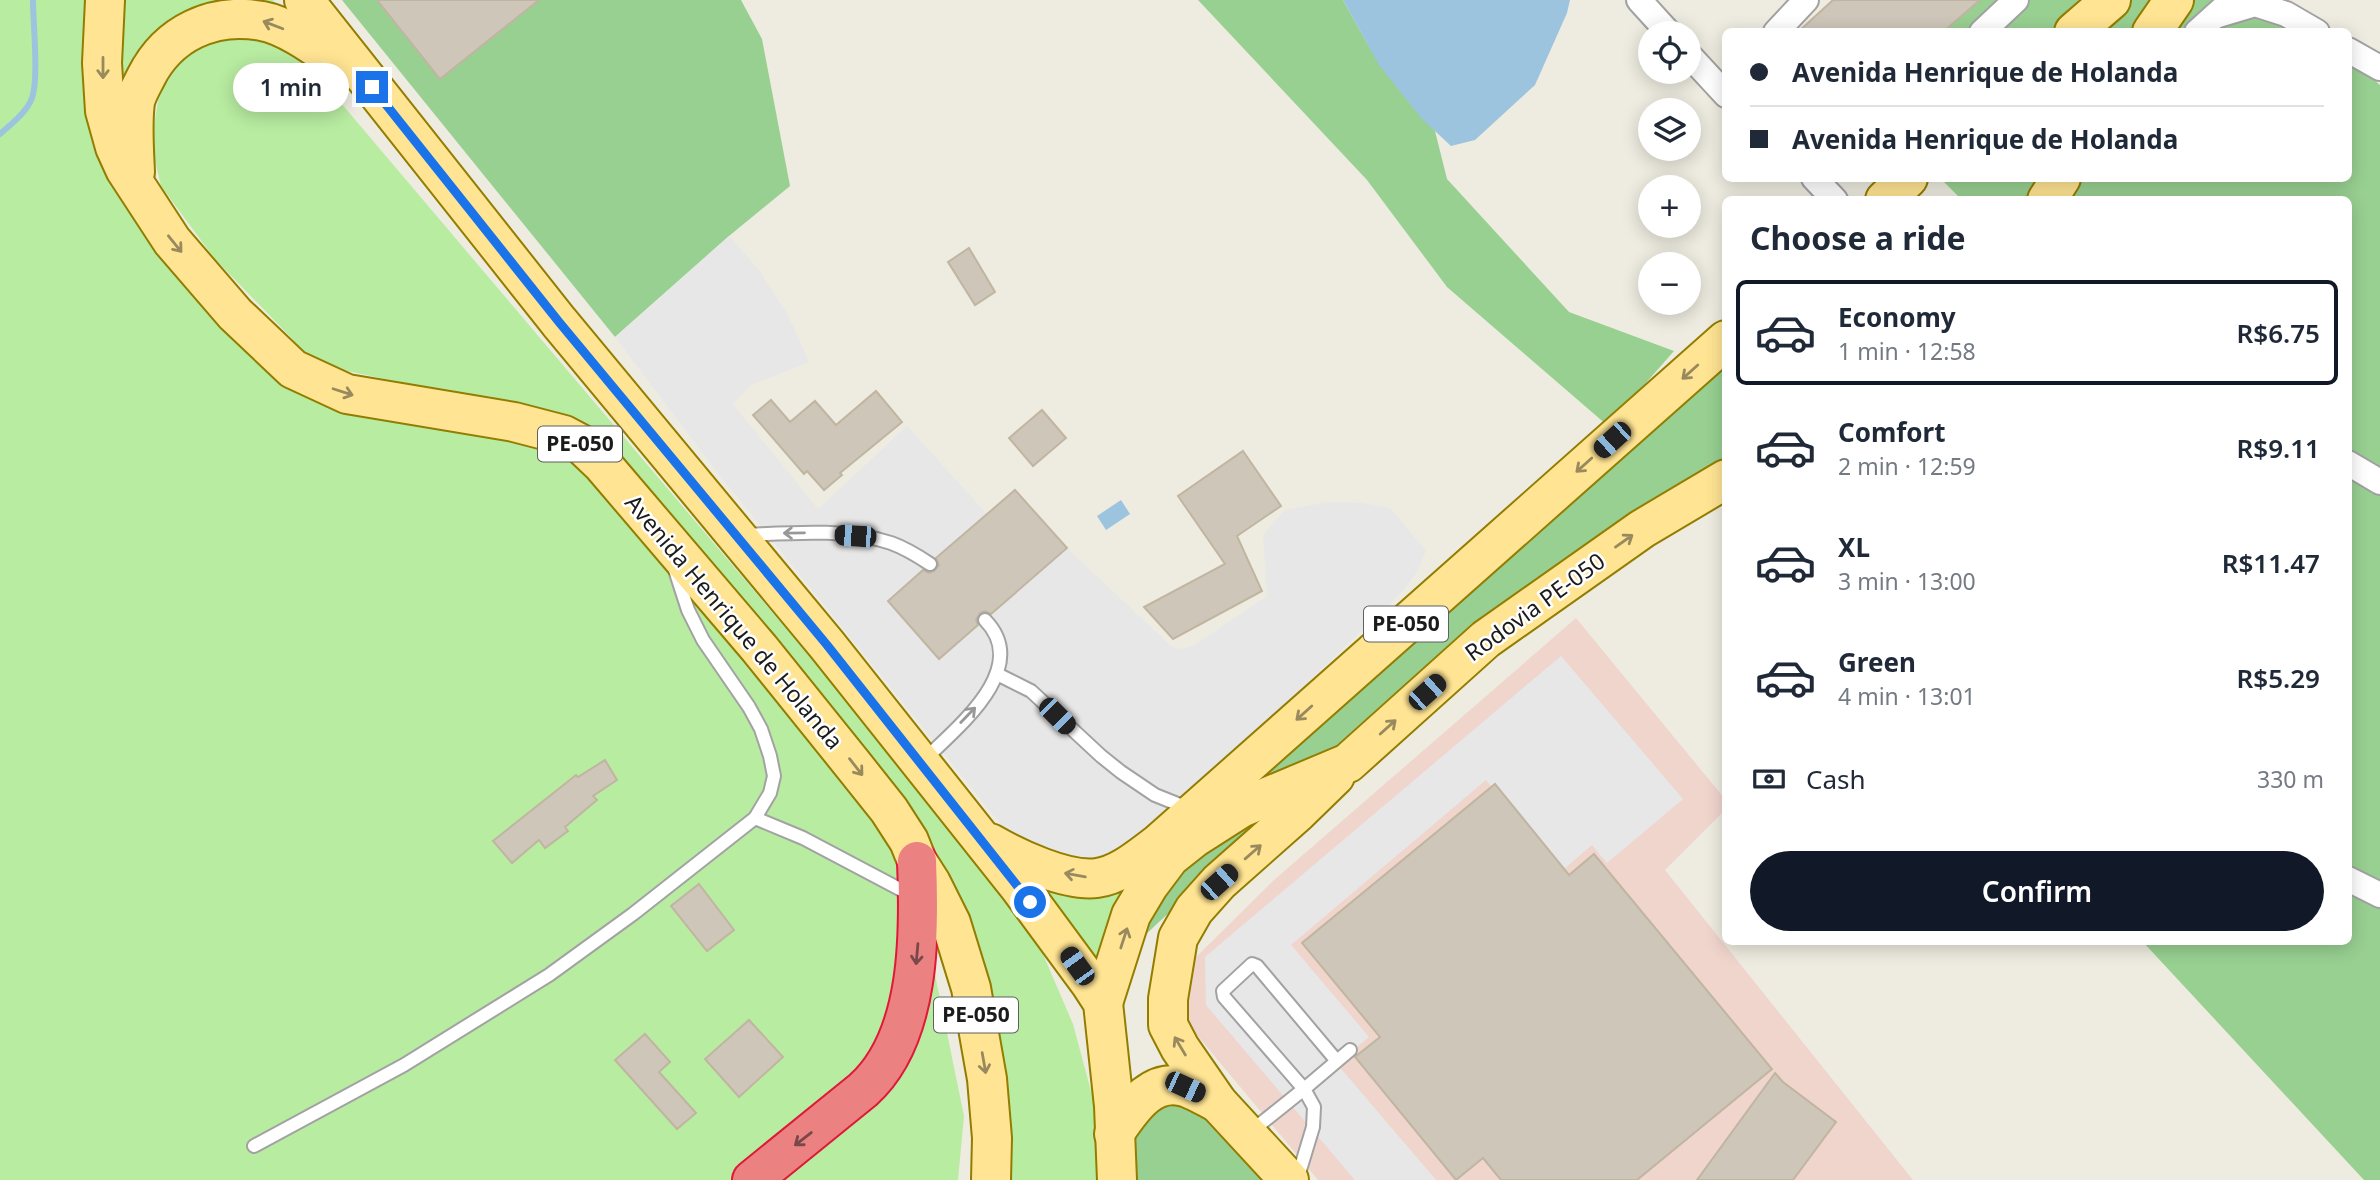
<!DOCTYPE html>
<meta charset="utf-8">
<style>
:root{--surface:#fff;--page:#f2f2f3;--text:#1f2937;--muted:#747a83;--line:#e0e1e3;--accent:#111827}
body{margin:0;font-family:"Noto Sans",sans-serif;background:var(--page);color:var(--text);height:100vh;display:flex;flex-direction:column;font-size:26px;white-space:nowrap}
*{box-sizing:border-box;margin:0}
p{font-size:23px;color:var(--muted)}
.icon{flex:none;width:38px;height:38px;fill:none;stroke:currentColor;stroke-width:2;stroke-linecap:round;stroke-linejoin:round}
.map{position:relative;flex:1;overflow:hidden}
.side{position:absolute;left:1722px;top:196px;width:630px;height:749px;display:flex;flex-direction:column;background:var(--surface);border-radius:10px;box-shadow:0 4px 18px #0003}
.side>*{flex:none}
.banner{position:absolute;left:1722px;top:28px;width:630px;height:154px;border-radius:10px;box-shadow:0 4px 18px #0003;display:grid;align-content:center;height:154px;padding:0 28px;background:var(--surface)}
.tools{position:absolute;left:1638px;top:21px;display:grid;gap:14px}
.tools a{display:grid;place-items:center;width:63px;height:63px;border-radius:50%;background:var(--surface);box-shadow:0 4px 18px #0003;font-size:35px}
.end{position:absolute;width:32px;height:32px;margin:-16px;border:9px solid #1a73e8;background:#fff;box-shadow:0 0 0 4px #fff}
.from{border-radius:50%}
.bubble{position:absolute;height:49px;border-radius:24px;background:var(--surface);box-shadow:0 4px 18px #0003;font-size:23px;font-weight:600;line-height:49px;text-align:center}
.car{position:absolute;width:21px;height:42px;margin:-21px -10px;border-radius:9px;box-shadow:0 0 5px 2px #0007;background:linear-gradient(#222 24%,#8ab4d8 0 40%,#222 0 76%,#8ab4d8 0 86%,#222 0)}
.banner b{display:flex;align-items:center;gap:24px;height:66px;font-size:26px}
.banner b+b{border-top:2px solid var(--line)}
.banner i{width:18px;height:18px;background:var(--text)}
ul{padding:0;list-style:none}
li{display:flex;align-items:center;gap:21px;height:105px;margin:0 14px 10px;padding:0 14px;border:4px solid transparent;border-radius:10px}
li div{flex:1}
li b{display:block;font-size:26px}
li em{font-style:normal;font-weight:600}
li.selected{border-color:var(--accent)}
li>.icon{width:63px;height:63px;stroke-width:1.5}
h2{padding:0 28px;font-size:32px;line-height:84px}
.pay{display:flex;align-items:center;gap:18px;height:77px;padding:0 28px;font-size:26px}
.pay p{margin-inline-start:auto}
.action{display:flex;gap:14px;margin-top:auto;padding:14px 28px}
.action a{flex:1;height:80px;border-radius:42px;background:var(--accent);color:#fff;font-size:28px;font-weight:600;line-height:80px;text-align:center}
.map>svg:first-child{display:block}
</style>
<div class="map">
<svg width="2380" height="1180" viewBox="0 0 2380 1180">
<rect width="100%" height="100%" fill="#eeece0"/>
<path fill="#f0d5cd" d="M1576 618 1725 799V810L1665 870 1913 1180H1318L1186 1022 1196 957 1274 880Z"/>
<g fill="#b8eca1">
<path d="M0 0H105L149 208 293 369 564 435 917 861 919 900 871 1083 748 1180H0Z"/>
<path d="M118 0H273L281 8 202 7 162 25 134 55 123 94 115 102Z"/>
<path d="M226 35 276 38 302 57 944 815 1036 938 1073 1024 1095 1106 1097 1180H1003L987 990 871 768 525 409 338 369 305 352 214 258 161 186 151 144 159 95 186 52Z"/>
<path d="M1017 869 1134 874 1106 988Z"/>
<path d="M930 950 964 1116 958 1180H773L853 1113Z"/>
</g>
<g fill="#98d091">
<path d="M342 0H741L762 39 790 186 729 236 615 337Z"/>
<path d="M1198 0H1343L1367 43 1435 131 1447 179 1569 312 1674 351 1608 426 1447 287 1367 180Z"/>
<path d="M1837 0H2281L2317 32H1805Z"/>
<path d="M2349 58 2380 85V1180H2364L2143 942H2348V200L1961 199 1941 179 2348 178Z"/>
<path d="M1725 364V463L1446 653 1111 967 1124 898Z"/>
<path d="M1168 1103H1193L1278 1180H1126L1123 1142 1154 1110Z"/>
</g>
<g fill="#e7e7e7">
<path d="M729 236 759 270 788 315 809 362 751 385 733 404 818 509 907 426 987 514 888 601 939 659 1067 548 1172 647 1182 649 1193 646 1267 596 1263 535 1285 510 1328 502 1363 503 1391 509 1426 551 1417 572 1403 591 1228 759 1154 826 1112 858 1082 860 1049 857 1011 837 709 462 615 337Z"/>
<path d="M1561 656 1683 799 1607 863 1592 845 1564 869 1486 780 1291 945 1369 1037 1337 1064 1436 1180H1355L1206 1005 1205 957Z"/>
</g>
<g fill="#9dc4df">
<path d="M1343 0H1570L1567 13 1535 85 1475 140 1451 146 1422 119 1379 65Z"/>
<path d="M1121 500 1130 514 1106 530 1097 516Z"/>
</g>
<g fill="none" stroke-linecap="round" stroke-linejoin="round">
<path stroke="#9dc4df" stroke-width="6" d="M0 134C11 124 27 112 32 98 39 78 33 23 33 0"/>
</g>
<g fill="#cec6b9" stroke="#c0b5a1" stroke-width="2">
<path d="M377 0H539L440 79Z"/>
<path d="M1833 0H1980L1943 32H1798Z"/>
<path d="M969 248 995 292 975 305 948 262Z"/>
<path d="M876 391 902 422 840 473 842 475 824 490 807 471 804 474 753 415 771 400 790 422 815 401 836 425Z"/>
<path d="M1042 410 1066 438 1033 466 1009 438Z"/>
<path d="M1243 451 1281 506 1237 536 1262 591 1173 639 1144 607 1225 564 1178 496Z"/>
<path d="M1015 490 1067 548 991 614 985 611 980 613 976 620 978 625 939 659 888 601 923 570 929 573 934 571 939 565 936 558Z"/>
<path d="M605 760 617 780 593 796 597 800 565 827 568 831 545 848 539 840 512 863 493 841 576 775 578 777Z"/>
<path d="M1495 784 1569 875 1594 854 1772 1069 1637 1180H1501L1483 1158 1456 1180 1355 1057 1380 1037 1302 943Z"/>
<path d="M699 884 734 930 707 951 671 906Z"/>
<path d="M749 1020 783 1057 739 1097 705 1059Z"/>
<path d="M645 1034 670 1062 659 1072 696 1113 677 1129 615 1060Z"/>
<path d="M1775 1073 1783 1082 1836 1122 1793 1180H1697Z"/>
</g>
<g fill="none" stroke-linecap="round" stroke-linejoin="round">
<g stroke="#a2a2a2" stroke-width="16">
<g id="lane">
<path d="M744 535C792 533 844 528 891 543 905 548 918 556 930 564"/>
<path d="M997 674 1031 691 1101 756 1121 772 1155 795 1190 809"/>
<path d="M923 761C955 729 1033 669 985 620"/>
<path d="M755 818 803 838 911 895"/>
<path d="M1249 1133 1304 1089 1224 997 1223 991 1252 964 1257 966 1336 1060"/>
<path d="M254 1146 404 1065 549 975 633 914 755 818 770 793 774 776 770 756 761 729 749 707 703 640 688 610 675 570"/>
<path d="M1297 1180 1313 1127 1314 1107 1304 1089 1350 1050"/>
</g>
</g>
<g stroke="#a2a2a2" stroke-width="28">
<g id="street">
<path d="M1639 0 1669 33"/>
<path d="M2215 16 2255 4 2286 14 2317 32"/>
<path d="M1776 32 1806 0"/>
<path d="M1982 32 2016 0"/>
<path d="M2197 32 2228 4"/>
<path d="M2348 50 2380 68"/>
<path d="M1689 55 1726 95"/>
<path d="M1814 178 1835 200"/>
<path d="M2348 463 2380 482"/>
<path d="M2348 879 2380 895"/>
</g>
</g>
<g stroke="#927d00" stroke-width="42">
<g id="primary">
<path d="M105 0 102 63 105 111 115 147 125 169 172 241 235 314 293 369 347 394 514 422 564 435 581 444 602 464 759 648 854 766 889 810 909 841 917 861 931 883 951 923 971 988 987 1079 992 1138 991 1180"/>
<path d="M304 0 559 322 827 645 1020 888 1090 983 1103 1003 1114 1106 1117 1180"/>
<path d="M2074 32 2111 0"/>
<path d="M2152 32 2174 0"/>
<path d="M135 172C134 149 132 124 135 102 137 93 142 85 146 77 168 33 213 12 262 21 289 26 320 50 342 65"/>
<path d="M1885 200 1908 178"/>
<path d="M2047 200 2061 178"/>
<path d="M990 843C1016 858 1066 882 1097 878 1120 875 1140 857 1158 844L1726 340"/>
<path d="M1103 1003 1131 915 1149 885 1170 857 1194 838 1241 808 1348 763 1486 639 1642 529 1726 479"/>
<path d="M1114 1134C1131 1109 1152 1075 1188 1088 1198 1092 1208 1098 1218 1103"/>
<path d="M1289 1180 1218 1103 1180 1048 1168 1025V999L1178 938 1194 910 1219 882 1298 812 1335 776"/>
</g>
</g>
<g stroke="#e01838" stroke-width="42">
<path id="highway" d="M752 1180 863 1090C921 1038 920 933 917 861"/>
</g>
<use href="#lane" stroke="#fff" stroke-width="12"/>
<use href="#street" stroke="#fff" stroke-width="24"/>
<use href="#primary" stroke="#ffe493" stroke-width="38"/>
<use href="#highway" stroke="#eb8181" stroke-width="38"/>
</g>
<defs><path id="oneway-shaft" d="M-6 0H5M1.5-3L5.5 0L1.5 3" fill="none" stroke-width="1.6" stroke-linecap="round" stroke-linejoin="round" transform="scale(1.75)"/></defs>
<g stroke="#988a5d">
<use href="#oneway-shaft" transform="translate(273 25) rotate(-159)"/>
<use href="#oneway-shaft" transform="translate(103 68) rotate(90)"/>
<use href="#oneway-shaft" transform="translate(175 244) rotate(51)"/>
<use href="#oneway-shaft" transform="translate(1690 372) rotate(138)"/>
<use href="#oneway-shaft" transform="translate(343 392) rotate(18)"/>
<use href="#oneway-shaft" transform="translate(1584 465) rotate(138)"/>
<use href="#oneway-shaft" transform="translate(1624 541) rotate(-35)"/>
<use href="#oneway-shaft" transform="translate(1304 713) rotate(138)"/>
<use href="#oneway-shaft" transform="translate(1388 727) rotate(-42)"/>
<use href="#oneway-shaft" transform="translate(856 767) rotate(52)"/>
<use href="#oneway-shaft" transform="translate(1253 852) rotate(-41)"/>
<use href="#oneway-shaft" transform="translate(1075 875) rotate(-170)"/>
<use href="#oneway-shaft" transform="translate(1124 938) rotate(-72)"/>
<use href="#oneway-shaft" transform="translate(1180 1046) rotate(-121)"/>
<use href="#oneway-shaft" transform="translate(984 1063) rotate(80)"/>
</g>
<g stroke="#989898">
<use href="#oneway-shaft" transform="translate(794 533) rotate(179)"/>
<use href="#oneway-shaft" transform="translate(968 715) rotate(-46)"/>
</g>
<g stroke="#794949">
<use href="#oneway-shaft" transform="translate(917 954) rotate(95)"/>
<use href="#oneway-shaft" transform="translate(803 1139) rotate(142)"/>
</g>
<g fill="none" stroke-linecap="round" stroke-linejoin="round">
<path stroke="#1a73e8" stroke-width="9" d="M372 87 559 322 827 645 1030 902"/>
</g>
<g text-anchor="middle" stroke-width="5" stroke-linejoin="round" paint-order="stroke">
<g fill="#fff" stroke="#5f5f5f" stroke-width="2">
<rect x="538" y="426.5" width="84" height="35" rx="5"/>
<rect x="1364" y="606.5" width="84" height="35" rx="5"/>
<rect x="934" y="997.5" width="84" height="35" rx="5"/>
</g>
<g font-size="21" font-weight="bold" fill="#1b1b1b">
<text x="580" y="451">PE-050</text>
<text x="1406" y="631">PE-050</text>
<text x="976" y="1022">PE-050</text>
</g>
<g font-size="23" fill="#1b1b1b" stroke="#fff">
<text transform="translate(1535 607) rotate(-36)" y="8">Rodovia PE-050</text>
<text transform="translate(734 622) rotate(50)" y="8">Avenida Henrique de Holanda</text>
</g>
</g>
</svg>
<div class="tools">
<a><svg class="icon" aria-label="locate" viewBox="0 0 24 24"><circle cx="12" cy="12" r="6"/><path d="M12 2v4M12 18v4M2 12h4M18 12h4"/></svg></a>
<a><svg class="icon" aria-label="layers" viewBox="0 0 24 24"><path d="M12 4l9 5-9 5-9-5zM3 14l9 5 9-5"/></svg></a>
<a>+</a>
<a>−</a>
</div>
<i class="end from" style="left:1030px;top:902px"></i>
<i class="end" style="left:372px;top:87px"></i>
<div class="bubble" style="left:233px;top:63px;width:116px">1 min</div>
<i class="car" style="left:1612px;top:440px;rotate:228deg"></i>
<i class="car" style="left:855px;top:536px;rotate:274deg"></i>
<i class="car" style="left:1427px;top:692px;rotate:48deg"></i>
<i class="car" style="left:1057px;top:716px;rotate:135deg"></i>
<i class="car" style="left:1219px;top:882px;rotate:48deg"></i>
<i class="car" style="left:1077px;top:966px;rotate:324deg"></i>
<i class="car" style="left:1185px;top:1087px;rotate:115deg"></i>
<div class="banner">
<b><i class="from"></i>Avenida Henrique de Holanda</b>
<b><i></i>Avenida Henrique de Holanda</b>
</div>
<section class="side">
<h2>Choose a ride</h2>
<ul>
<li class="selected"><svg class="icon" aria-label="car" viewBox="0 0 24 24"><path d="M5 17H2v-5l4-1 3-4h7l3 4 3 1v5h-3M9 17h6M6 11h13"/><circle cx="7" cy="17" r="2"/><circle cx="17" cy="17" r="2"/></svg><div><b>Economy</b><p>1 min · 12:58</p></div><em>R$6.75</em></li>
<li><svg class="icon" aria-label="car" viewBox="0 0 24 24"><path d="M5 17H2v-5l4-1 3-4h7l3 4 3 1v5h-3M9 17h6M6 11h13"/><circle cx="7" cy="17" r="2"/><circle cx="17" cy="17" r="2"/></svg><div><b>Comfort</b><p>2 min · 12:59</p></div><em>R$9.11</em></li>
<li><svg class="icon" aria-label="car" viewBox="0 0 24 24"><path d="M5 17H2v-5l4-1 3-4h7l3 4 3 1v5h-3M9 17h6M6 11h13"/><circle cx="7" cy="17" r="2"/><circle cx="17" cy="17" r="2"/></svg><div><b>XL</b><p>3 min · 13:00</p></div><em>R$11.47</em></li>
<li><svg class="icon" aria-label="car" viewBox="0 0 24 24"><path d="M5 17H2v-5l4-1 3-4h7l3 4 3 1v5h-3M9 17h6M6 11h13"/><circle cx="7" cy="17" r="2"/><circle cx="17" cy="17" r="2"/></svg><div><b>Green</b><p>4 min · 13:01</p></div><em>R$5.29</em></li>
</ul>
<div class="pay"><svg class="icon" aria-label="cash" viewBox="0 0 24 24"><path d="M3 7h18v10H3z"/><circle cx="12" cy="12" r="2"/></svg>Cash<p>330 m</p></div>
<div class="action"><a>Confirm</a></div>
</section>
</div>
